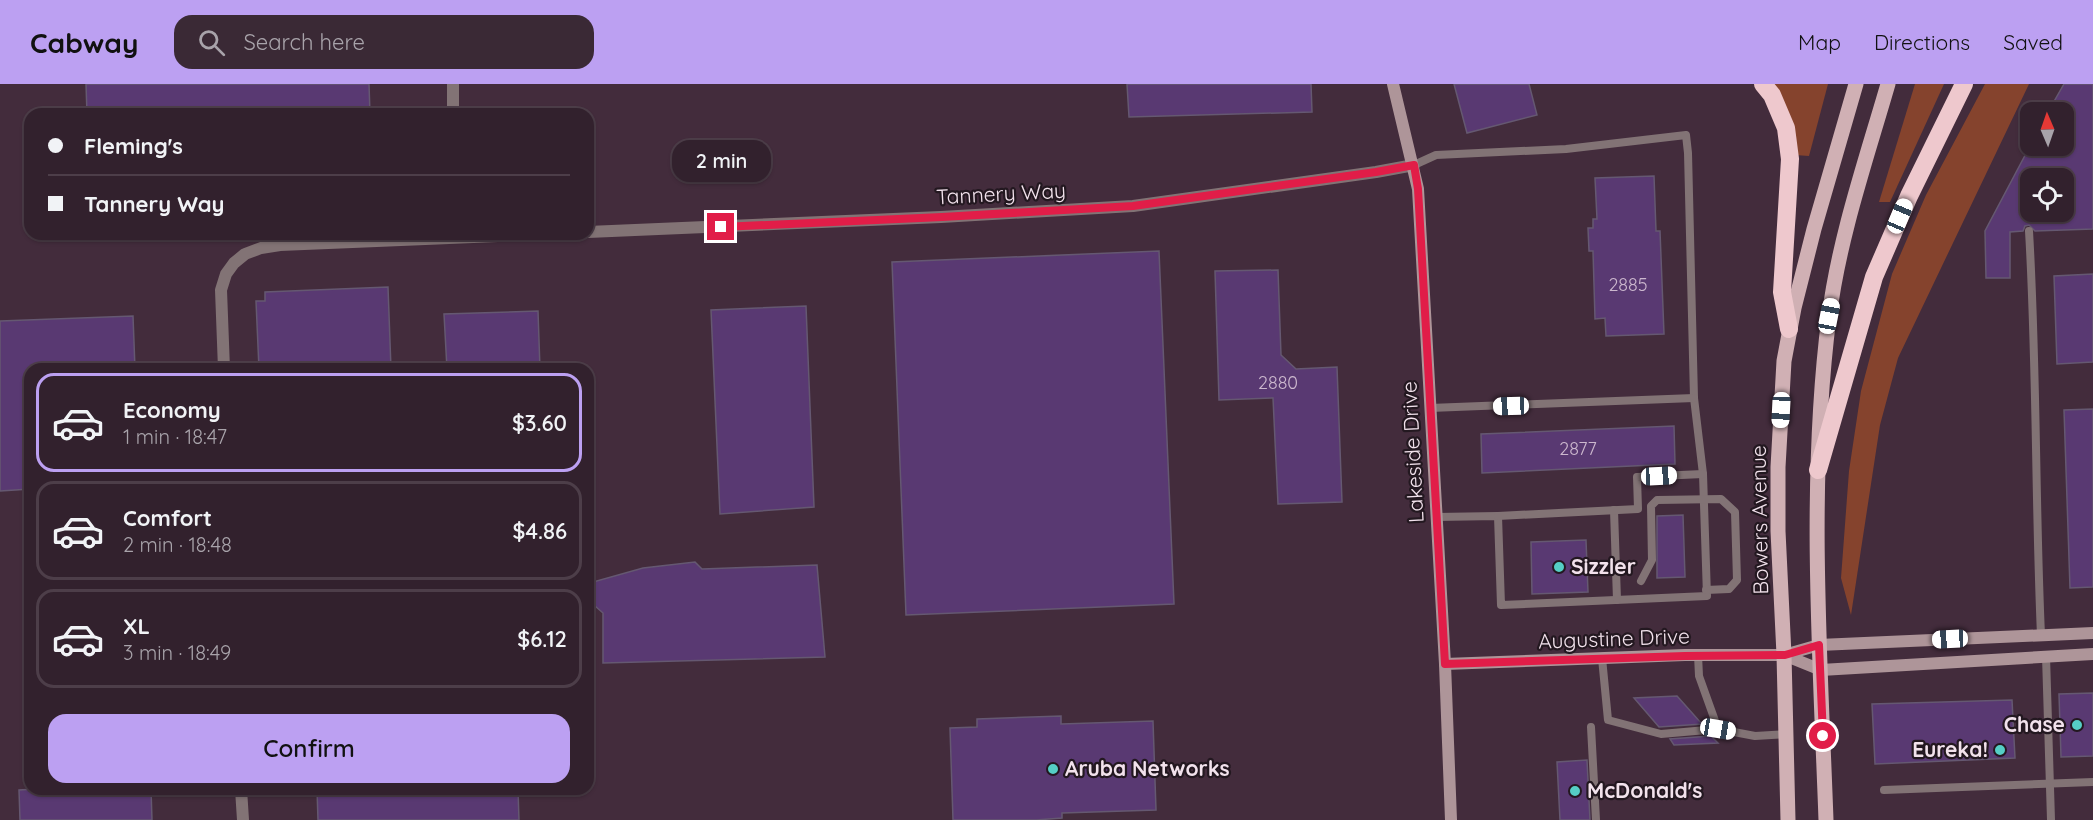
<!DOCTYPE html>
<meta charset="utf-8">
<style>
:root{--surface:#32212d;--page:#3a2935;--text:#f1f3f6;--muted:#a8a3aa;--line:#4d3e49;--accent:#bca0f2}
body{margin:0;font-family:Quicksand,sans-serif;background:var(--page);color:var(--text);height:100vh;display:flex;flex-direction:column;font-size:22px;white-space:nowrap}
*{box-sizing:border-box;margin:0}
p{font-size:20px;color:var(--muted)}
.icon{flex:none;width:33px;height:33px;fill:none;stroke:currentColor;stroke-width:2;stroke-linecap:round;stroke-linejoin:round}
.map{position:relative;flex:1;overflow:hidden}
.side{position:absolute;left:24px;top:279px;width:570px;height:432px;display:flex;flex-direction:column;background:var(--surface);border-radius:18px;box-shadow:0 2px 4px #0004,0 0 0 2px var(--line)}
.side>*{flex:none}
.top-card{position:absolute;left:24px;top:24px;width:570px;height:132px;border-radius:18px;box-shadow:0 2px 4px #0004,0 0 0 2px var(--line);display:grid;align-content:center;height:132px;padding:0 24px;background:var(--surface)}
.needle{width:39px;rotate:358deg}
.controls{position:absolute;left:2020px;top:18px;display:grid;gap:12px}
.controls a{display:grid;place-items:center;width:54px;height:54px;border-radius:12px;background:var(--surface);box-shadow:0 2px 4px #0004,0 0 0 2px var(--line);font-size:30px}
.end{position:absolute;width:27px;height:27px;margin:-14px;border:8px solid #e11d48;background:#fff;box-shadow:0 0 0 3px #fff}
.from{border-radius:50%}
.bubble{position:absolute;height:42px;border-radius:18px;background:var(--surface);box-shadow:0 2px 4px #0004,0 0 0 2px var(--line);font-size:20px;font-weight:600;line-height:42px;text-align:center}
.car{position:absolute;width:18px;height:36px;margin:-18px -9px;border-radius:8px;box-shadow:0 0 4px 2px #0007;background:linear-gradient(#fff 24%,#345 0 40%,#fff 0 76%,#345 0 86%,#fff 0)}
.top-card b{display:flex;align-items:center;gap:21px;height:57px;font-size:22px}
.top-card b+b{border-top:2px solid var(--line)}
.top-card i{width:15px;height:15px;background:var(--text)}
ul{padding:10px 0 0;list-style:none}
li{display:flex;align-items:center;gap:18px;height:99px;margin:0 12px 9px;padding:0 12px;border:3px solid var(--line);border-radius:18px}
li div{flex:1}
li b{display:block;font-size:22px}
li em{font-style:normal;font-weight:600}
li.current{border-color:var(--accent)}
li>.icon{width:54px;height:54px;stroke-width:1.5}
.primary-button{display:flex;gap:12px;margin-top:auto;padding:12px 24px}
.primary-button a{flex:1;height:69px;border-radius:18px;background:var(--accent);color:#111;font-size:24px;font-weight:600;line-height:69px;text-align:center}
header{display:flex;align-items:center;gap:36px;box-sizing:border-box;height:84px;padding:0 30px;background:var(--accent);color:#111}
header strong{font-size:28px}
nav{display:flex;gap:33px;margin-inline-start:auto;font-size:21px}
.search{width:420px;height:54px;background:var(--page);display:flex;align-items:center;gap:15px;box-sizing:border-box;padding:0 21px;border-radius:18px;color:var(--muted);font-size:22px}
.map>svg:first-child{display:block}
</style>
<header>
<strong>Cabway</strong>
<div class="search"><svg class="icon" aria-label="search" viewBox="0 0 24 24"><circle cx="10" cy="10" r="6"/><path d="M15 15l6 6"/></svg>Search here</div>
<nav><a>Map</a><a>Directions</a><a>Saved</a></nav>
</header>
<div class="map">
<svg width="2093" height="736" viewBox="0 0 2093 736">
<rect width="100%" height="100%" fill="#432c3c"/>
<g fill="#85432d">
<path d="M1774 0H1828L1809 72 1795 71Z"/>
<path d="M1915 0H1944L1890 118H1879Z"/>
<path d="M1985 0H2029L1898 274 1880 341 1851 531 1841 494 1849 387 1861 307 1892 190 1926 111Z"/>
</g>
<g fill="#593972" stroke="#655871" stroke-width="1.5" fill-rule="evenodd">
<path d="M86 0H369L370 30H87Z"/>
<path d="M1127 0H1311L1312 28 1129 33Z"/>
<path d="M1454 0H1529L1537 31 1467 49Z"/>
<path d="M2064 0H2093V145L2035 147 2029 141 2025 142 2023 147 2010 148V194H1986L1985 147 2030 62H2064V28H2048ZM2031 94H2064V128H2031Z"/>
<path d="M1654 92 1656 147H1660L1664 250 1606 252 1605 234 1595 235 1593 167H1589L1588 144H1593V135H1597L1595 94Z"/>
<path d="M1159 167 1174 520 906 531 892 178Z"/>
<path d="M1278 186 1281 271 1296 285 1337 283 1342 418 1278 420 1273 314 1219 316 1215 187Z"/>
<path d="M2093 190V278L2057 280 2054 192Z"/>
<path d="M388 203 391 285H259L256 217H265V208Z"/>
<path d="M806 222 814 423 720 430 711 226Z"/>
<path d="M538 227 540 285H447L444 230Z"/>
<path d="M133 232 135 285H30V405L0 407V237Z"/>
<path d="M2093 325V503L2070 504 2064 326Z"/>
<path d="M1674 342 1675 380 1482 389 1481 350Z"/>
<path d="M1683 431 1685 493 1657 494V432Z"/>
<path d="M1586 456 1588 508 1532 510 1531 458Z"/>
<path d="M695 478 702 485 817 481 825 573 603 579V529L595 522 593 498 643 484Z"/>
<path d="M2093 609V672L2061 673 2059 610Z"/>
<path d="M1677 612 1702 640 1659 643 1634 614Z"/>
<path d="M2012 616 2015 674 1875 680 1872 620Z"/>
<path d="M1061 632V640L1153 637 1156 726 1062 729V734L1036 736H953L950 644 977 643V635Z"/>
<path d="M1711 652 1718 659 1674 661 1670 655Z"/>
<path d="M1587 676 1590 736H1560L1557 678Z"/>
<path d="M37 705H151L152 736H20L19 706Z"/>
<path d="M317 705H518L519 736H318Z"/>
</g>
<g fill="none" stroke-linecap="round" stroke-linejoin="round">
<g stroke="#827375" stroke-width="8">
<path d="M1414 81 1436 71 1566 65 1686 51 1688 69 1694 314 1703 390 1707 512 1501 521 1498 432 1436 433"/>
<path d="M2029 147C2037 282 2035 416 2041 551"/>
<path d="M1430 324 1694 314"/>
<path d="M1614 426 1617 516"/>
<path d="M1498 432 1638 425 1637 393 1703 390"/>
<path d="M1641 497 1652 476 1651 422 1657 416 1721 415 1735 428 1737 496 1729 505 1706 506"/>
<path d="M1698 571 1699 592 1718 645"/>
<path d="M2046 572 2051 736"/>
<path d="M1602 574 1608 636 1661 650 1718 645 1755 652 1786 650"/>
<path d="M1591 643 1596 736"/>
<path d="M1884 706 2093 698"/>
</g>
<g stroke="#827375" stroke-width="12">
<path d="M453 0V30"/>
<path d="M588 148 941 133 1133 122 1376 88 1414 81"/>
<path d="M224 285 221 206 226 190 234 179 245 170 261 164 280 161 543 150"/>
<path d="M241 705 243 736"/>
</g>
<g stroke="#ae9599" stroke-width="12">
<path d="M1393 0 1418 105 1445 580 1451 736"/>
<path d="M1784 571 1821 586 2093 570"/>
<path d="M1445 580 1685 571H1784L1819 561 2093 549"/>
</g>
<g stroke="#d0b0b4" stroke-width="15">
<path d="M1788 736 1784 571 1778 447V383L1784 277 1794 224 1814 145 1856 0"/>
<path d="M1826 736C1820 569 1808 399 1829 233 1839 154 1866 76 1888 0"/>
</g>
<g stroke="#eec8cd" stroke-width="18">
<path d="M1763 0 1772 11 1786 44 1790 75 1782 208 1789 245"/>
<path d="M1818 386 1874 193 1909 112 1964 0"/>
</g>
</g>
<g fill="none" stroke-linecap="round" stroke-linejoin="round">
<path stroke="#e11d48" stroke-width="8" d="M721 143 942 133 1133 122 1376 88 1414 81 1418 105 1445 580 1685 572 1785 571 1819 561 1823 652"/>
</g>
<g fill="#55cec5" stroke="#231820" stroke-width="2">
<circle cx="1559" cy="483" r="6"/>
<circle cx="2077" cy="641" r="6"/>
<circle cx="2000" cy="666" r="6"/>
<circle cx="1053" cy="685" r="6"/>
<circle cx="1575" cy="707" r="6"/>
</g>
<g text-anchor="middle" stroke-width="4.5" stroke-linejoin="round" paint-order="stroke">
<g font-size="18" fill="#ccb8ce">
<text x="1628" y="207">2885</text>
<text x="1278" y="305">2880</text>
<text x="1578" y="371">2877</text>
</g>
<g font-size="21" fill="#f2e2ec" stroke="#231820">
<text transform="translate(1001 110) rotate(-3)" y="7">Tannery Way</text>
<text transform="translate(1413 368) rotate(-93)" y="7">Lakeside Drive</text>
<text transform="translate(1760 436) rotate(-91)" y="7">Bowers Avenue</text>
<text transform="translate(1614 555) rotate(-2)" y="7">Augustine Drive</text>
</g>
<g font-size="21" font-weight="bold" fill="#f2e2ec" stroke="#231820" text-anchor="start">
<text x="1571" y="490">Sizzler</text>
<text x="2065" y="648" text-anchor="end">Chase</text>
<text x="1988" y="673" text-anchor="end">Eureka!</text>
<text x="1065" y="692">Aruba Networks</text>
<text x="1587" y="714">McDonald's</text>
</g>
</g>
</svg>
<div class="controls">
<a><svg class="needle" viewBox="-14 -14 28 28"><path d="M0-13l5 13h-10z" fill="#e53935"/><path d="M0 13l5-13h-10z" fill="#a8a3aa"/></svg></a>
<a><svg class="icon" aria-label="locate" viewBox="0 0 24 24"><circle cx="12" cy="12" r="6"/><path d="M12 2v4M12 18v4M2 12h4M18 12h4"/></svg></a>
</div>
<i class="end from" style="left:1823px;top:652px"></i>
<i class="end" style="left:721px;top:143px"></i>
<div class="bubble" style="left:672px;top:56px;width:99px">2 min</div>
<i class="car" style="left:1900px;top:132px;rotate:23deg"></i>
<i class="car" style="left:1829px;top:232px;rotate:11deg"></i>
<i class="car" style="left:1511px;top:322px;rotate:268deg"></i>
<i class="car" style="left:1781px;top:326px;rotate:183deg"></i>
<i class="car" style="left:1659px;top:392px;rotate:87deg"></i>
<i class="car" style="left:1950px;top:555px;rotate:267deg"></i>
<i class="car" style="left:1718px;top:645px;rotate:100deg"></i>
<div class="top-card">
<b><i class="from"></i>Fleming's</b>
<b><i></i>Tannery Way</b>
</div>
<section class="side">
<ul>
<li class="current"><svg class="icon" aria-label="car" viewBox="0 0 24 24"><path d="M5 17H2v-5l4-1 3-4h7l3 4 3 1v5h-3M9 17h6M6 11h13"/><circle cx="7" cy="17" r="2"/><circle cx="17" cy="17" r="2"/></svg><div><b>Economy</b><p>1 min · 18:47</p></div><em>$3.60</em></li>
<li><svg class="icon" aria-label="car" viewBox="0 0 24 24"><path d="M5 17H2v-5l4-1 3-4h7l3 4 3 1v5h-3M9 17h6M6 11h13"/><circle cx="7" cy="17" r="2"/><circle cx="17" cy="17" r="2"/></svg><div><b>Comfort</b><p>2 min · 18:48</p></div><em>$4.86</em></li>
<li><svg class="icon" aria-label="car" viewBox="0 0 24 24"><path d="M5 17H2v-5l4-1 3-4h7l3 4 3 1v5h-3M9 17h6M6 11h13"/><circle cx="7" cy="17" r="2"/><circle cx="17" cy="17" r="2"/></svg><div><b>XL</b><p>3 min · 18:49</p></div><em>$6.12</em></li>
</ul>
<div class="primary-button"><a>Confirm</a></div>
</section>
</div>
